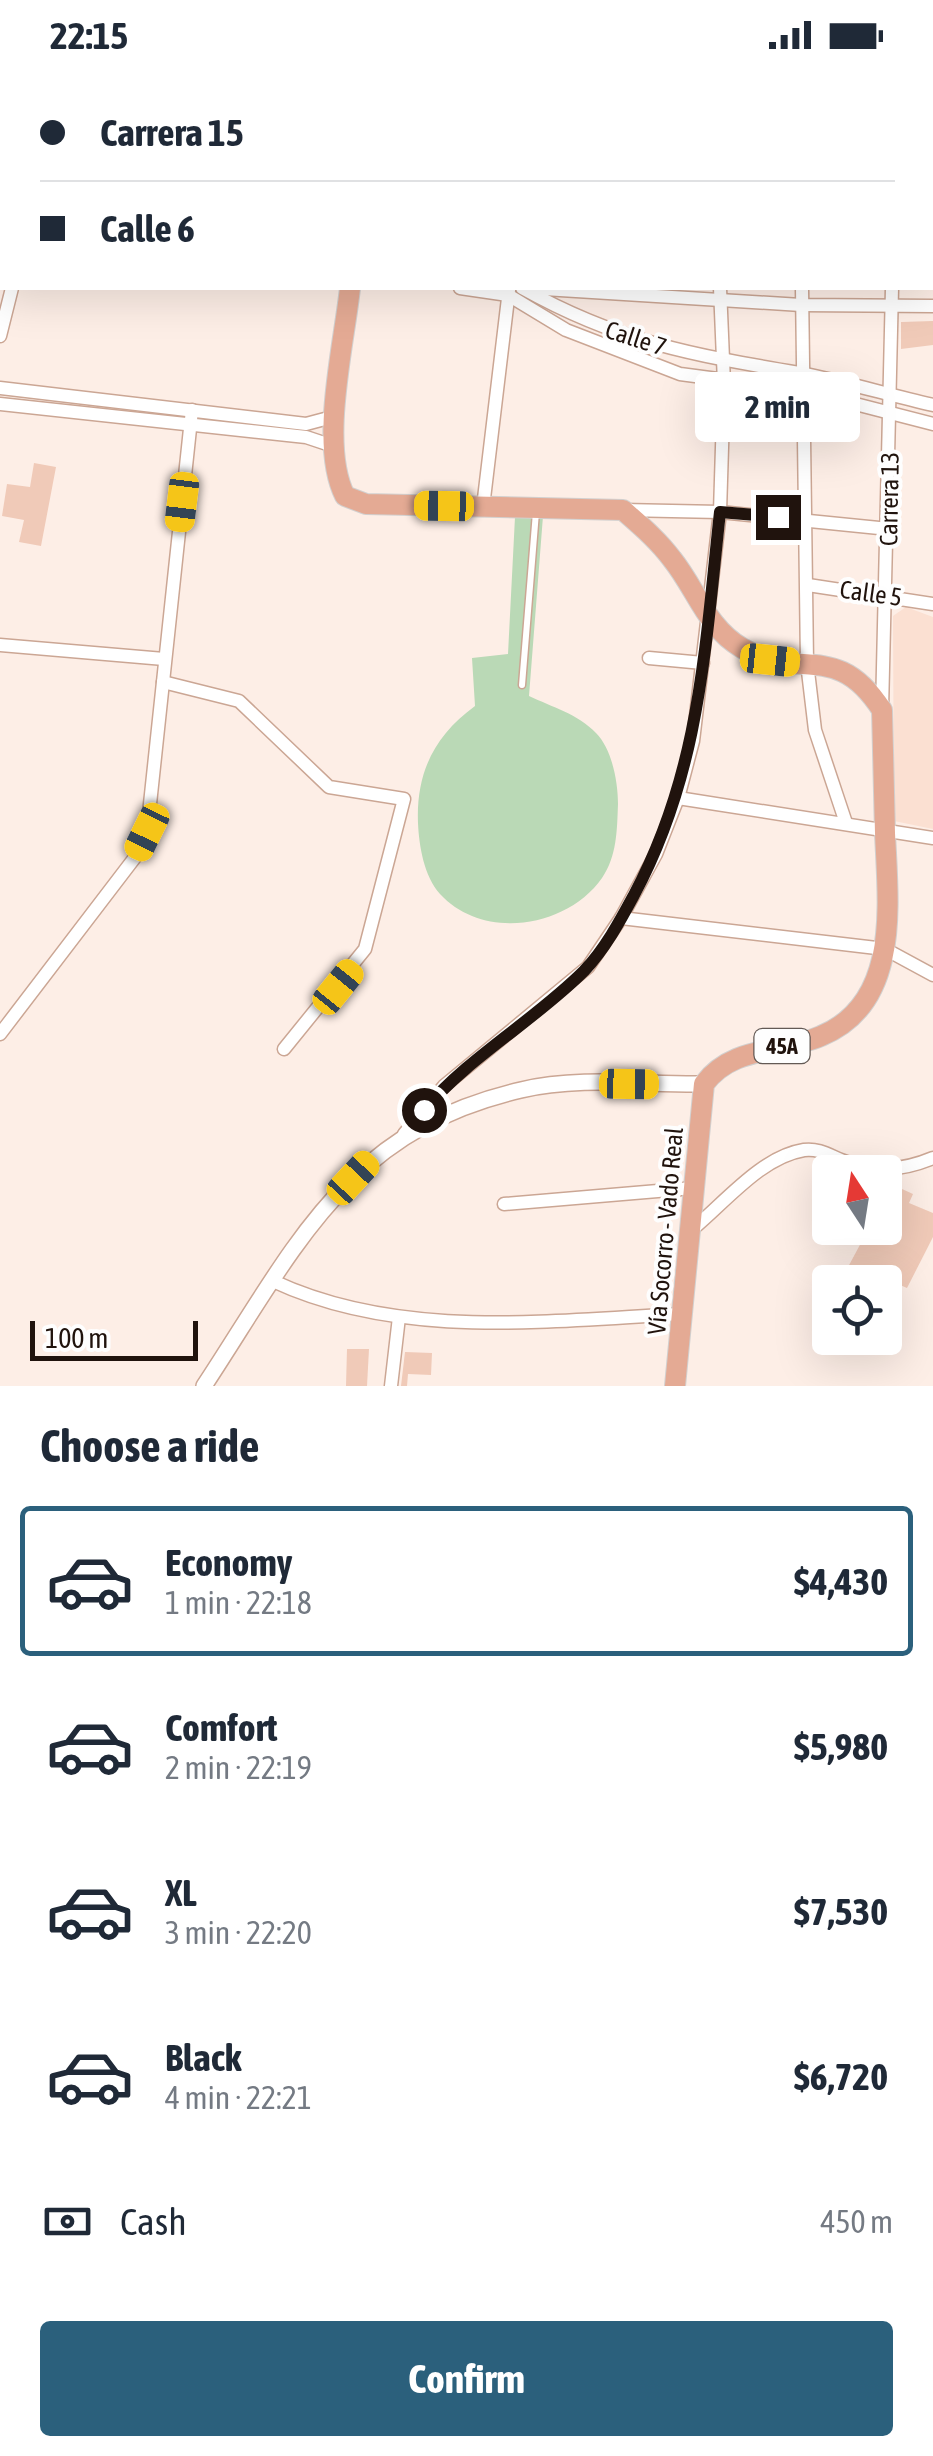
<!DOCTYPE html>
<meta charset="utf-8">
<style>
:root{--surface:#fff;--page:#f6f6f7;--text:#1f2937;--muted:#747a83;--line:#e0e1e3;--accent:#2b607c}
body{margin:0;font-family:"Asap Condensed",sans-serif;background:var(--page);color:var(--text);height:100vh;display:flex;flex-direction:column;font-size:38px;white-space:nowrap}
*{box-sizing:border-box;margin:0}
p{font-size:32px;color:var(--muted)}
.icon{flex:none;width:55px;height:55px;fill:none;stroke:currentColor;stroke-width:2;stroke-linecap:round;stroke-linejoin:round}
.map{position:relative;height:1316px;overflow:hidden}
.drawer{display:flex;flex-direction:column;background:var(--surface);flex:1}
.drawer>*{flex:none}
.top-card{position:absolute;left:0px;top:0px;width:935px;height:220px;box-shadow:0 10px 40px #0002;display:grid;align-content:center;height:220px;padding:0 40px;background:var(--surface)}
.needle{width:65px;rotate:348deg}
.tools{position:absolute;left:812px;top:1085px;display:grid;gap:20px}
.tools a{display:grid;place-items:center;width:90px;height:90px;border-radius:10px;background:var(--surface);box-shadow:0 10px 40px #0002;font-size:50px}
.scale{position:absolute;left:30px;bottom:25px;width:168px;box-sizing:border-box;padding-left:10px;border:5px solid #20130d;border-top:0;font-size:28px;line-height:35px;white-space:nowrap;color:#20130d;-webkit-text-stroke:8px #fefefe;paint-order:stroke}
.end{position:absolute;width:45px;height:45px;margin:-22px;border:12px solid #20130d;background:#fff;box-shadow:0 0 0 5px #fff}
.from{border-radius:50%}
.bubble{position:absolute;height:70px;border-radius:10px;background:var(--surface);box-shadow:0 10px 40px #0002;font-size:32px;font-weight:700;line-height:70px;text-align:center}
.car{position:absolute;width:30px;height:60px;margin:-30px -15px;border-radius:12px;box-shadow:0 0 8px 2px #0007;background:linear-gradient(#f5c518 24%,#345 0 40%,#f5c518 0 76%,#345 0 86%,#f5c518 0)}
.top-card b{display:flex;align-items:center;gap:35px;height:95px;font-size:38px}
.top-card b+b{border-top:2px solid var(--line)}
.top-card i{width:25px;height:25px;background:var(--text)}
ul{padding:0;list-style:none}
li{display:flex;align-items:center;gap:30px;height:150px;margin:0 20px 15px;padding:0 20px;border:5px solid transparent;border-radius:10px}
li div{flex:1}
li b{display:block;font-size:38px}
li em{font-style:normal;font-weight:700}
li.active{border-color:var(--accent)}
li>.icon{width:90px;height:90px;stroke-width:1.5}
h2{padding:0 40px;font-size:45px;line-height:120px}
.pay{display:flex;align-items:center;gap:25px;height:110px;padding:0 40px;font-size:38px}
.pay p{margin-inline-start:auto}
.action{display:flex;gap:20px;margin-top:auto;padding:20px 40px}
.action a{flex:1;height:115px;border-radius:10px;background:var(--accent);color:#fff;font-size:40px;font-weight:700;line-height:115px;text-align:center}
.status{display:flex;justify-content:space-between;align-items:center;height:70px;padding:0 50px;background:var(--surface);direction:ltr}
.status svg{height:28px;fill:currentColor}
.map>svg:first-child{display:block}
</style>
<div class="status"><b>22:15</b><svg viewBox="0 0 49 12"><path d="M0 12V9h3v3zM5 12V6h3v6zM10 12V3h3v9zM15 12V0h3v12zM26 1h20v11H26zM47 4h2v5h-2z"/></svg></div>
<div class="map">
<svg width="933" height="1316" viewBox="0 0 933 1316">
<rect width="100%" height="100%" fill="#fdeee6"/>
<path fill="#fbe0d2" d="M906 537 933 547V759L894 751 893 546Z"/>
<path fill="#bad9b6" d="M543 446 529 626C552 637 578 644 596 663 612 679 618 712 618 734 617 760 617 786 602 808 567 858 483 871 440 824 424 806 419 776 418 753 416 703 434 666 475 636L472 588 508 584 515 447Z"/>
<g fill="#f0cab8">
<path d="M933 251V275L901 279V252Z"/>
<path d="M34 393 56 397 41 476 19 472 24 450 2 446 7 414 30 417Z"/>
<path d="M891 1114 913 1124 909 1133 933 1143V1167L907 1218 893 1212H840L869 1158H885V1126Z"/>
<path d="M347 1279H369L367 1316H346Z"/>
<path d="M405 1282 432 1283 431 1305 408 1304 407 1316H401Z"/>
</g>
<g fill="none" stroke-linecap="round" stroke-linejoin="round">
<g stroke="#cba694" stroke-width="9">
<path id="service" d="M522 615 536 442"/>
</g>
<g stroke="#cba694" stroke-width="15">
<g id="minor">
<path d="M84 0V2"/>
<path d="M201 2V0"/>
<path d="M537 2V0"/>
<path d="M722 2V0"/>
<path d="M827 2V0"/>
<path d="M912 2V0"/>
<path d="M932 116H933"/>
<path d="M460 218 508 225 566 260 680 304 801 320 933 354"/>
<path d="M522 218C618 272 693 285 799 303 844 311 888 325 933 335"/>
<path d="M528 218 801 235 933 236"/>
<path d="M802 218 807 593 815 660 846 753"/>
<path d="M0 266 12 218"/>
<path d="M0 318 306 354 336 346"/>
<path d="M0 334 306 367 333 376"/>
<path d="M483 437 509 220"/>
<path d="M623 440 720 442 889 459"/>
<path d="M808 515 933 534"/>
<path d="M0 575 164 589"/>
<path d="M649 588 703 593"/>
<path d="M163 612 239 631 329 717 404 729 365 879 284 979"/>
<path d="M882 640 892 218"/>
<path d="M678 728 933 768"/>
<path d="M621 848 885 879 933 905"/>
<path d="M0 964 136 786 147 762 192 340"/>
<path d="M404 1064 444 1016 588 897 621 848 656 784 678 728 693 671 720 442 724 313 720 218"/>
<path d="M504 1134 693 1118"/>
<path d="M689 1162C723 1135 760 1087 804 1080 818 1078 829 1085 841 1090 873 1103 902 1101 933 1088"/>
<path d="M273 1211C399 1270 547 1251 682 1244"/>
<path d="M391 1316 399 1247"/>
</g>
</g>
<g stroke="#cba694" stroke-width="18">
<path id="tertiary" d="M204 1316C295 1178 346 1060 521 1020 580 1006 644 1015 704 1014"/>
</g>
<g stroke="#d2d0cf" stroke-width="22">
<g id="trunk">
<path d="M374 2V0"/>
<path d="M350 218C344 275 319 375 345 426L366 434 623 440C640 455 658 470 672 489 697 520 706 557 742 578 800 612 836 569 882 640 883 681 884 722 885 763 888 834 901 933 821 966 780 984 733 975 704 1014L675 1316"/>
</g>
</g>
<use href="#service" stroke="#fff" stroke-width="6"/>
<use href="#minor" stroke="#fff" stroke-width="12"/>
<use href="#tertiary" stroke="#fff" stroke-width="15"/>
<use href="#trunk" stroke="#e4aa94" stroke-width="20"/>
</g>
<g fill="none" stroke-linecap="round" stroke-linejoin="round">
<path stroke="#20130d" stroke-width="12" d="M424 1040C470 986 534 951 584 901 605 879 620 851 634 825 700 702 705 578 720 442L778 447"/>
</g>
<g text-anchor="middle" stroke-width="8" stroke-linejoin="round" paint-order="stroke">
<rect fill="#fefefe" stroke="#635a55" stroke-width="2.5" x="754.5" y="959" width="55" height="34" rx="8"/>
<g font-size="22" font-weight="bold" fill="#20130d">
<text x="782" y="984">45A</text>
</g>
<g font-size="25" fill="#20130d" stroke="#fefefe">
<text transform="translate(636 268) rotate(18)" y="9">Calle 7</text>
<text transform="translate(889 429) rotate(-89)" y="9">Carrera 13</text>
<text transform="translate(871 523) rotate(8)" y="9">Calle 5</text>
<text transform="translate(665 1161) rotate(-85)" y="9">Vía Socorro - Vado Real</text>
</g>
</g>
</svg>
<div class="tools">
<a><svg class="needle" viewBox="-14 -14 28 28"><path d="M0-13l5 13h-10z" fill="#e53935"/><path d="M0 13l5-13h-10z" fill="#747a83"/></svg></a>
<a><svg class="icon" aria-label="locate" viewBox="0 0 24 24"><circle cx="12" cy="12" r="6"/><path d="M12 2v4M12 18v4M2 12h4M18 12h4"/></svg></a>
</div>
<div class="scale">100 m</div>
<i class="end from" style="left:424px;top:1040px"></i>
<i class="end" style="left:778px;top:447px"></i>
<div class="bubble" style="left:695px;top:302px;width:165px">2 min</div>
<i class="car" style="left:182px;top:432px;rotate:187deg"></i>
<i class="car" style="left:444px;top:436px;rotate:271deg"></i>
<i class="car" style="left:770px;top:590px;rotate:96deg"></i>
<i class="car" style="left:147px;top:762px;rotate:206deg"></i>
<i class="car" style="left:338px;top:917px;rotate:39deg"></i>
<i class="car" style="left:629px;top:1014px;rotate:91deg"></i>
<i class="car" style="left:353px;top:1108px;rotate:43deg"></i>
<div class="top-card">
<b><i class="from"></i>Carrera 15</b>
<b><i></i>Calle 6</b>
</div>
</div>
<section class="drawer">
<h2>Choose a ride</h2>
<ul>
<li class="active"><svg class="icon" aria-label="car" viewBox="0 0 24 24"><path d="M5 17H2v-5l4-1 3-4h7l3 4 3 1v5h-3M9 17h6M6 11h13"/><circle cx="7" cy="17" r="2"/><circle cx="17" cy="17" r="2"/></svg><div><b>Economy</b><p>1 min · 22:18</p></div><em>$4,430</em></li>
<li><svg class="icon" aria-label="car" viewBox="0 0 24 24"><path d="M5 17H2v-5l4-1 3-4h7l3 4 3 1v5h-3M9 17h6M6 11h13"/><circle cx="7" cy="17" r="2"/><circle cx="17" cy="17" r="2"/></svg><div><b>Comfort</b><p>2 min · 22:19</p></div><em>$5,980</em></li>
<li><svg class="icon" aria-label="car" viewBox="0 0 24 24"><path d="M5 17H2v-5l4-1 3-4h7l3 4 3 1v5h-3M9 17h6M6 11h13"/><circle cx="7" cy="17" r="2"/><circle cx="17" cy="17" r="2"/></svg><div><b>XL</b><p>3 min · 22:20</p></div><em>$7,530</em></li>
<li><svg class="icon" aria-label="car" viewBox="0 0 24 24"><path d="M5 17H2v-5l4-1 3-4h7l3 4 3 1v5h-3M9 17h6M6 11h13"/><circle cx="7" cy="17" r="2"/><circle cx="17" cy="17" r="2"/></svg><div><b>Black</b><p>4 min · 22:21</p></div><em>$6,720</em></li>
</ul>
<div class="pay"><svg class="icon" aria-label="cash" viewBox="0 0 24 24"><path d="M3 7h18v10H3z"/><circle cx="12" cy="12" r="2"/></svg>Cash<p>450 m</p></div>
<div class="action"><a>Confirm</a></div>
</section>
